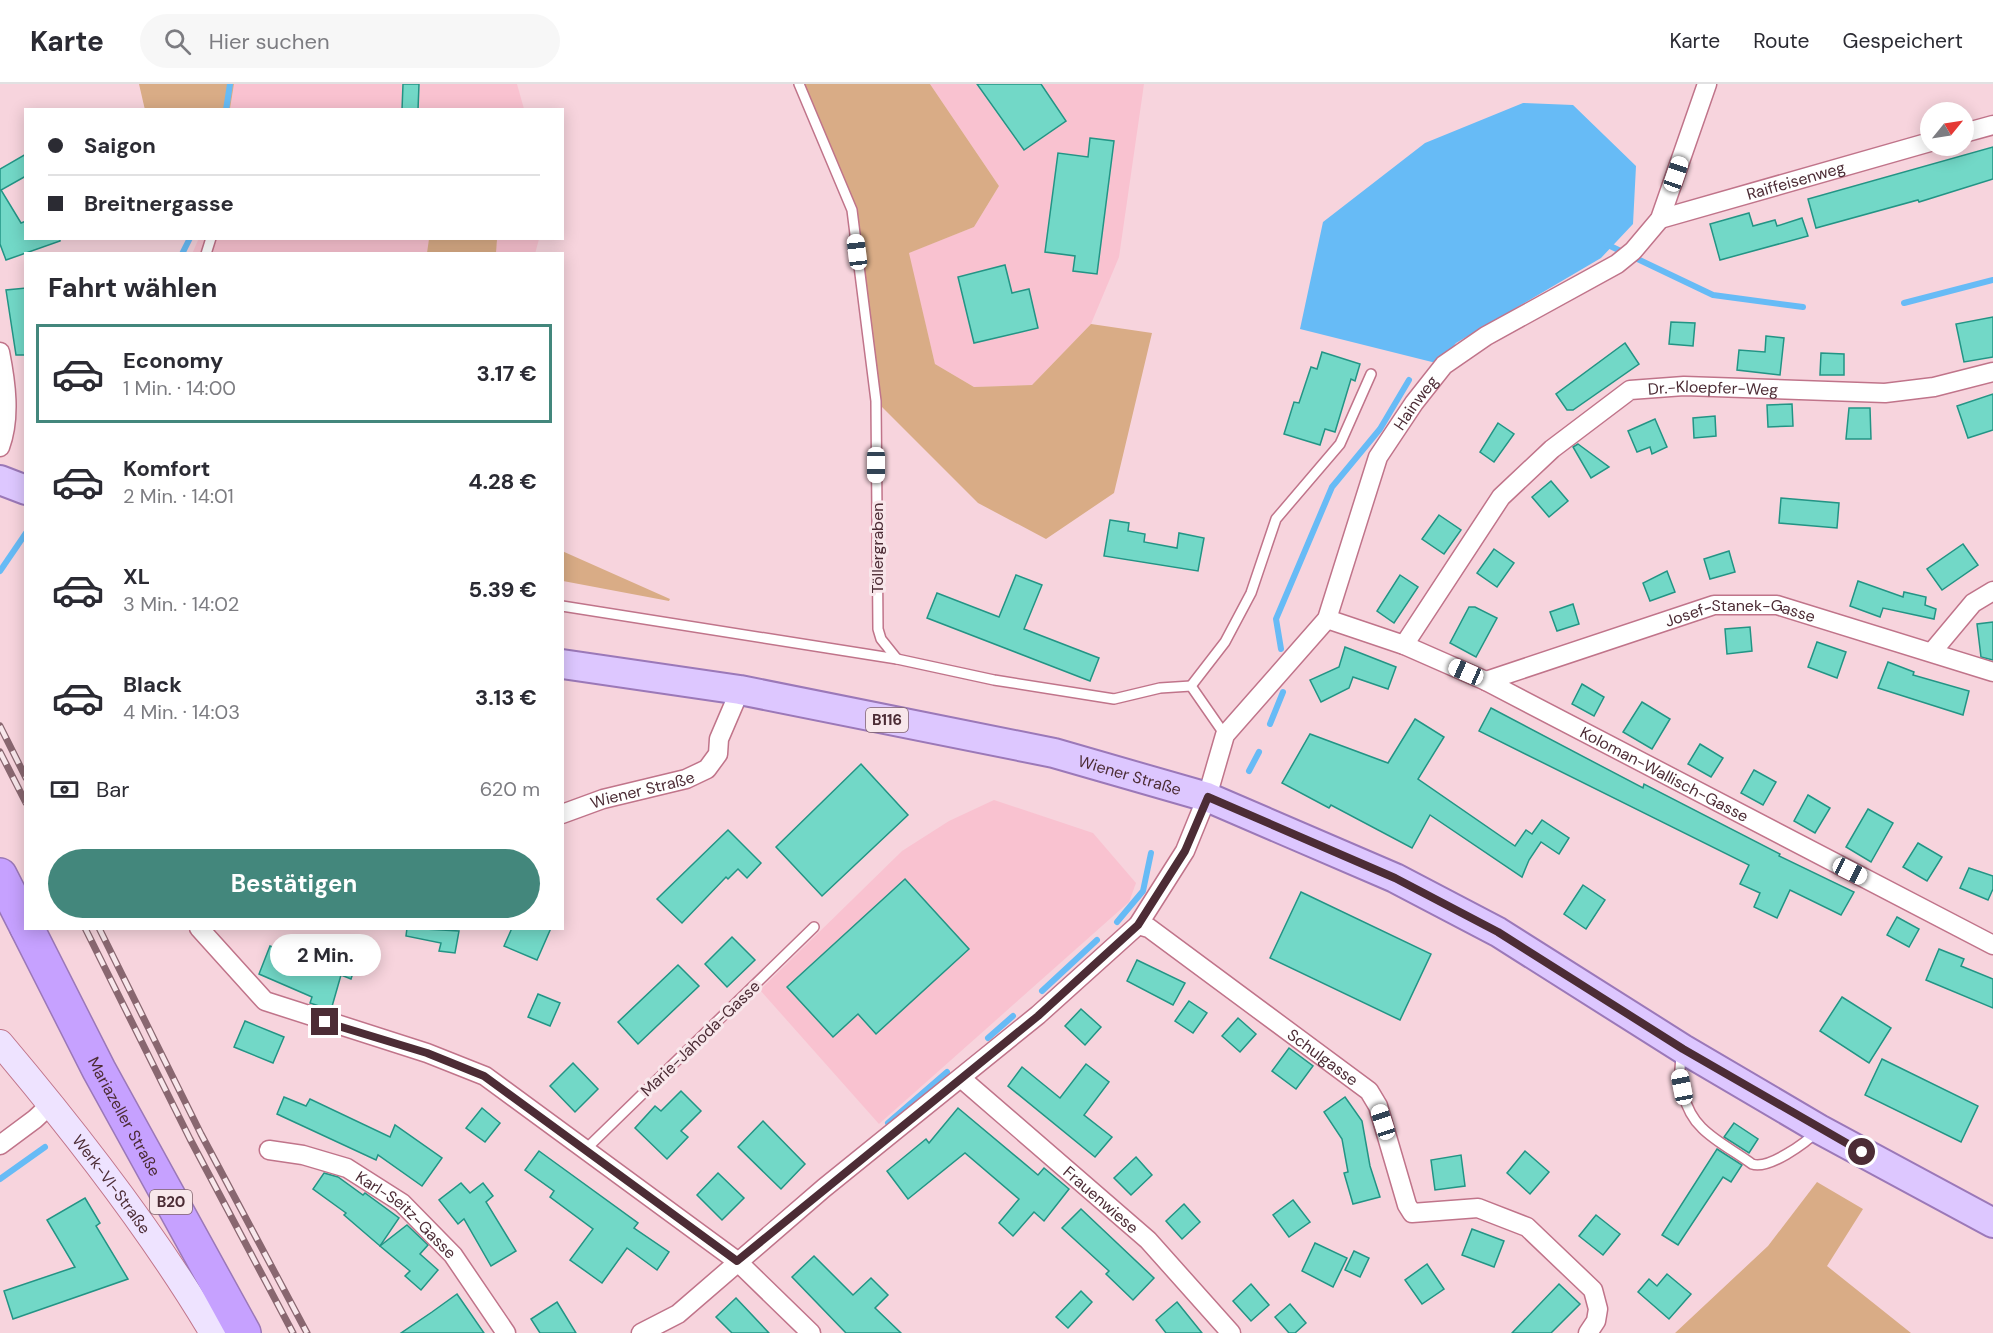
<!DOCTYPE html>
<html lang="de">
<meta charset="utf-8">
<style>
:root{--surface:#fff;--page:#f7f7f7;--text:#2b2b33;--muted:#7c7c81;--line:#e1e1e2;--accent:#43877c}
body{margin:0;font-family:"DM Sans",sans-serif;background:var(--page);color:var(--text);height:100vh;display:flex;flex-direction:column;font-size:22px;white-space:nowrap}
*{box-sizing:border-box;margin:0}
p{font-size:20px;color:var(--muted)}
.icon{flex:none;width:33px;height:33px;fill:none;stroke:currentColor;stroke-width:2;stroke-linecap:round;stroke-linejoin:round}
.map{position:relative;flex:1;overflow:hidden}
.side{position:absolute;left:24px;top:168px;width:540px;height:678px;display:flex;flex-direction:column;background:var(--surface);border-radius:0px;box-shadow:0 3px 15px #0003}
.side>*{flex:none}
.hud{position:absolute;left:24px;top:24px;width:540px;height:132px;border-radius:0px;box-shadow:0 3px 15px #0003;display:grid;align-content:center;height:132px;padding:0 24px;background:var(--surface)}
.needle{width:39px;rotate:60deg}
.tools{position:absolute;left:1920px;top:18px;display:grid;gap:12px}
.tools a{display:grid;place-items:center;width:54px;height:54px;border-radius:50%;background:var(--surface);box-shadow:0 3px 15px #0003;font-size:30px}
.end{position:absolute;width:27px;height:27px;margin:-14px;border:8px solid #4c2c35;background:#fff;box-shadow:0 0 0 3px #fff}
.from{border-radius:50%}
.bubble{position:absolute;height:42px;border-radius:21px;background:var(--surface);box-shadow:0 3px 15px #0003;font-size:20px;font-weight:700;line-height:42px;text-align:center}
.car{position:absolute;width:18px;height:36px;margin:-18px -9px;border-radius:8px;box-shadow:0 0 4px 2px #0007;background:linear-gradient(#fff 24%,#345 0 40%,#fff 0 76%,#345 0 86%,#fff 0)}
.hud b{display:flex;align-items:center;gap:21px;height:57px;font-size:22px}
.hud b+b{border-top:2px solid var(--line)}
.hud i{width:15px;height:15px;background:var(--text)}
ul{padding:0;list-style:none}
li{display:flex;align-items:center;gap:18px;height:99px;margin:0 12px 9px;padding:0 12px;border:3px solid transparent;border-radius:0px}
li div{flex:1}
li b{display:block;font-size:22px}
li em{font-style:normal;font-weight:700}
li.active{border-color:var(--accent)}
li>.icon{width:54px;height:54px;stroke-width:1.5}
h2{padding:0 24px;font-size:27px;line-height:72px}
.pay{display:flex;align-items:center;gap:15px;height:66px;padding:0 24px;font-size:22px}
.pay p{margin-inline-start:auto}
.action{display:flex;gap:12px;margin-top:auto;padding:12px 24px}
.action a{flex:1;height:69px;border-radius:36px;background:var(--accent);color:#fff;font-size:24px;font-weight:700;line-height:69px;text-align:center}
header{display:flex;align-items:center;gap:36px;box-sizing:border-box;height:84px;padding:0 30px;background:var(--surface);border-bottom:2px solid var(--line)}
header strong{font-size:28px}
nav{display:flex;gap:33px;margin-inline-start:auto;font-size:21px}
.search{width:420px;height:54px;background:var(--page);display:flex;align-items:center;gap:15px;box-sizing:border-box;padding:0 21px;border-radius:33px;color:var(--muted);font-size:22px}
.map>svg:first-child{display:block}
</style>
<header>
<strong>Karte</strong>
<div class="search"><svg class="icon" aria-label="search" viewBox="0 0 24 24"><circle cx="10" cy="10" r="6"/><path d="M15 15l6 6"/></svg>Hier suchen</div>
<nav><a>Karte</a><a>Route</a><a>Gespeichert</a></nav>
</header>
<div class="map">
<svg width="1993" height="1249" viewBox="0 0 1993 1249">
<rect width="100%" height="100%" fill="#f7d4dd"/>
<g fill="#f9c2d0">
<path d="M234 0H517L524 25 230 26Z"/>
<path d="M930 0H1144L1119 173 1091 240 1032 301 974 303 935 280 908 169 974 143 999 102Z"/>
<path d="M199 154 539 155 535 170H192Z"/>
<path d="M994 716 1093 749 1136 799 1129 818 879 1040 760 906 902 767 949 737Z"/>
</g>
<g fill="#d9ac86">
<path d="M139 0H234L230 25 145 26Z"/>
<path d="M799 0H930L999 102 974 143 909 169 935 280 974 303 1032 301 1091 240 1152 249 1114 409 1046 455 978 419 876 317 852 126Z"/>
<path d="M429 155H497L496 169H427Z"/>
<path d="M562 467 670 515 669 517 563 497Z"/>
<path d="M1817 1098 1863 1125 1827 1182 1911 1249H1675L1768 1162Z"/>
</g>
<path fill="#67bbf6" d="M1523 19 1573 21 1636 82 1633 140 1601 174 1456 259 1440 280 1300 245 1323 138 1425 59Z"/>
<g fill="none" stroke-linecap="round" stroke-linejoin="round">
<g stroke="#67bbf6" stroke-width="6">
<path d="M226 26 230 0"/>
<path d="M1606 160 1713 211 1803 223"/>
<path d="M182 170 190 154"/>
<path d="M1904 219 1993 196"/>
<path d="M0 487 26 449"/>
<path d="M1281 565 1276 535 1332 403 1380 345 1409 296"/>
<path d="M1270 640 1283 608"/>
<path d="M1249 687 1259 668"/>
<path d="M1117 838 1143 807 1151 769"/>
<path d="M1042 907 1097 856"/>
<path d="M988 954 1013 932"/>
<path d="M888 1039 947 988"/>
<path d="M0 1095 45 1063"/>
</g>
</g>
<g fill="#72d8c7" stroke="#239485" stroke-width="1.5">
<path d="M403 0H419L418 26H402Z"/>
<path d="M977 0H1041L1066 37 1024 66Z"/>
<path d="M1090 54 1114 57 1097 190 1073 187 1075 172 1045 168 1058 69 1088 73Z"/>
<path d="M1993 63V95L1919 118 1918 116 1816 144 1808 115Z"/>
<path d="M26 70V92L1 106 21 139 26 137V154H60V157L6 176 0 160V85Z"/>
<path d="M1749 129 1753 142 1775 136 1777 142 1802 134 1808 152 1720 176 1710 140Z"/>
<path d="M1005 181 1012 209 1029 205 1038 244 974 259 958 193Z"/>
<path d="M26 204V271H16L6 206Z"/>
<path d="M1993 233V273L1964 278 1956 240Z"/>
<path d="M1671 238 1695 239 1693 262 1669 260Z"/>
<path d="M1766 252 1784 254 1780 291 1737 286 1739 266 1765 268Z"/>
<path d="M1625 259 1639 280 1573 326H1567L1556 310Z"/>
<path d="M1322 268 1360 280 1355 297 1351 295 1335 348 1325 345 1320 361 1284 350 1294 318 1299 319 1311 283 1317 285Z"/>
<path d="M1821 269 1844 270V291H1820Z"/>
<path d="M1993 310V346L1968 354 1957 322Z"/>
<path d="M1792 320 1793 342 1768 343 1767 321Z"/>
<path d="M1849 324H1870L1871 355H1846Z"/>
<path d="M1715 332 1716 352 1694 354 1693 334Z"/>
<path d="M1655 335 1667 363 1652 370 1650 363 1637 368 1628 347Z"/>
<path d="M1498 339 1514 350 1494 378 1480 368Z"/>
<path d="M1578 360 1609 383 1591 394 1573 363Z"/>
<path d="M1551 397 1568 417 1549 433 1532 413Z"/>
<path d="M1781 414 1839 419 1837 444 1779 439Z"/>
<path d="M1439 431 1461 446 1444 470 1422 455Z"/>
<path d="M1110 436 1129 439 1128 447 1145 450 1144 458 1177 464 1179 449 1204 454 1198 487 1104 472Z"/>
<path d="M1963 460 1978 481 1942 506 1927 485Z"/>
<path d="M1494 465 1514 479 1497 503 1477 489Z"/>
<path d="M1729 467 1735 488 1710 495 1704 475Z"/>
<path d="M1667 487 1675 508 1650 517 1643 499Z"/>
<path d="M1016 491 1042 501 1024 545 1099 574 1090 597 927 534 937 509 999 533Z"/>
<path d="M1400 491 1418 503 1394 539 1377 527Z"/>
<path d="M1858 497 1903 513 1904 508 1926 513 1925 521 1936 525 1934 535 1883 524 1880 533 1850 522Z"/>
<path d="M1573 520 1579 540 1557 547 1550 528Z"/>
<path d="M1469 523H1475L1497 534 1476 573 1450 559Z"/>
<path d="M1993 538V576L1981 573 1977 540Z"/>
<path d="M1750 543 1752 567 1727 570 1725 545Z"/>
<path d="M1817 558 1846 568 1837 594 1808 583Z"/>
<path d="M1345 563 1396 583 1388 605 1353 593 1349 604 1321 618 1310 596 1339 583Z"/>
<path d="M1888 578 1914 588 1913 591 1969 607 1963 631 1878 604Z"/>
<path d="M1582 600 1604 613 1594 632 1572 620Z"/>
<path d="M1642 618 1670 635 1652 665 1623 648Z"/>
<path d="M1491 624 1643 704 1644 700 1780 770 1779 772 1854 808 1841 831 1790 806 1777 834 1754 823 1760 809 1740 800 1749 781 1479 647Z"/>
<path d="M1415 635 1444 653 1418 695 1515 762 1526 746 1532 750 1542 736 1569 754 1559 770 1541 758 1529 776 1522 793 1430 731 1412 764 1331 721 1329 724 1282 699 1310 650 1388 679Z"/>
<path d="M1700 660 1723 674 1711 693 1688 680Z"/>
<path d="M861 680 908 731 822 812 776 763Z"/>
<path d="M1754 686 1776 698 1763 721 1741 709Z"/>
<path d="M1808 711 1830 724 1815 749 1794 737Z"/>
<path d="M1868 725 1893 739 1871 778 1846 763Z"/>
<path d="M728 746 761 779 747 794 738 785 728 795 726 793 682 839 657 815Z"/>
<path d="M1918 759 1942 773 1927 797 1903 783Z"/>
<path d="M1969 784 1993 792V805L1988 816 1960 804Z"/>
<path d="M905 795 969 865 876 950 858 930 833 953 787 903Z"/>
<path d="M1583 801 1605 816 1586 845 1564 830Z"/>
<path d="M1301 808 1431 870 1400 936 1270 874Z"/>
<path d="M1897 833 1919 845 1909 863 1887 851Z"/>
<path d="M407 844 459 847 455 869 439 867 441 859 406 852Z"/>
<path d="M512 844H551L537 876 504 862Z"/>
<path d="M732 853 755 876 727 903 705 880Z"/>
<path d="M270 862 325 885 333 864 358 874 351 895 341 891 331 926 310 919 312 913 259 890Z"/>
<path d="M1939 865 1964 875 1961 882 1993 895V924L1926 896Z"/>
<path d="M1137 876 1185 899 1173 921 1127 897Z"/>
<path d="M678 881 699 902 638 960 618 938Z"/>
<path d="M538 910 560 919 550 942 528 933Z"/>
<path d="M1842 913 1891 944 1869 979 1820 947Z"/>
<path d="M1189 917 1207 929 1193 949 1175 937Z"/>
<path d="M1081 925 1101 943 1085 961 1065 942Z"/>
<path d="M1238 934 1256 950 1240 968 1222 952Z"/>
<path d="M245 937 284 953 273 979 234 963Z"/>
<path d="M1289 964 1313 982 1296 1005 1272 987Z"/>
<path d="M1882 975 1978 1022 1961 1058 1865 1011Z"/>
<path d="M573 979 598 1005 575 1028 550 1002Z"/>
<path d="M1086 980 1109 998 1084 1031 1112 1053 1095 1073 1008 1002 1022 983 1060 1014Z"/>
<path d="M681 1007 701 1027 681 1047 688 1053 667 1075 635 1044 655 1022 661 1027Z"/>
<path d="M284 1013 306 1022 310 1015 390 1053 395 1041 442 1074 422 1102 378 1071 376 1076 277 1030Z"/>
<path d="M1345 1013 1362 1037 1370 1082 1380 1113 1353 1120 1344 1089 1348 1088 1342 1055 1324 1028Z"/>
<path d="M482 1024 500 1039 485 1058 466 1044Z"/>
<path d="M958 1024 1038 1091 1044 1084 1069 1105 1044 1137 1034 1128 1013 1152 999 1139 1019 1115 965 1069 908 1115 887 1087 926 1055 929 1059Z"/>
<path d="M763 1037 805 1080 781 1105 738 1063Z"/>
<path d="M1734 1039 1758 1055 1749 1069 1724 1053Z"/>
<path d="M1717 1065 1742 1081 1731 1098 1723 1093 1678 1161 1662 1151Z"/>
<path d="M539 1067 638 1139 634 1144 669 1168 657 1186 627 1164 602 1199 570 1176 593 1145 550 1113 554 1107 525 1086Z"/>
<path d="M1525 1067 1549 1088 1530 1110 1507 1089Z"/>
<path d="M1461 1071 1465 1102 1435 1106 1431 1076Z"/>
<path d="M1136 1073 1152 1091 1131 1111 1114 1094Z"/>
<path d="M324 1089 338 1093 363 1111 365 1109 399 1134 380 1162 344 1131 346 1129 313 1105Z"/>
<path d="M718 1089 744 1114 722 1136 697 1111Z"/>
<path d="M461 1099 470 1109 483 1099 493 1112 486 1118 516 1167 491 1182 464 1135 458 1140 439 1116Z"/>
<path d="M85 1114 100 1139 96 1142 128 1195 13 1235 4 1207 75 1183 47 1136Z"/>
<path d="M1293 1116 1310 1138 1289 1153 1273 1131Z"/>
<path d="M1184 1120 1200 1138 1182 1155 1166 1137Z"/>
<path d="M1081 1125 1154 1194 1133 1216 1106 1190 1109 1187 1062 1144Z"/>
<path d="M1596 1131 1620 1150 1603 1171 1579 1152Z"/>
<path d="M407 1141 428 1161 420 1170 438 1186 421 1206 405 1192 410 1187 380 1162Z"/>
<path d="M1472 1145 1504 1157 1494 1183 1462 1171Z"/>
<path d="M1315 1159 1347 1174 1333 1203 1302 1187Z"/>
<path d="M1354 1167 1369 1174 1360 1193 1345 1186Z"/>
<path d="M814 1172 853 1211 871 1194 888 1211 875 1224 901 1249H846L792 1193Z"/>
<path d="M1427 1180 1444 1205 1422 1220 1405 1196Z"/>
<path d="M1667 1190 1691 1210 1669 1235 1638 1208 1649 1195 1657 1202Z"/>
<path d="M1251 1200 1269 1221 1251 1237 1233 1217Z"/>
<path d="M1559 1200 1580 1220 1551 1249H1512Z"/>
<path d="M1081 1207 1092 1218 1068 1244 1056 1233Z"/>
<path d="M457 1210 484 1249H401L432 1228Z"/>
<path d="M736 1214 769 1249H732L716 1233Z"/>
<path d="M557 1218 576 1249H540L531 1235Z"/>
<path d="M1177 1218 1202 1249H1166L1156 1236Z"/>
<path d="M1290 1220 1306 1239 1295 1249H1289L1275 1233Z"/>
</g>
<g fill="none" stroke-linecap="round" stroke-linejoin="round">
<g stroke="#c0748a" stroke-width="12">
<g id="lane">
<path d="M799 0 852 126 876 317 878 545 881 555 897 575"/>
<path d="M206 170 211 154"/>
<path d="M562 522 897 575 994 596 1114 615 1160 604 1191 602 1225 651"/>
<path d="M1191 602 1225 558 1251 509 1276 435 1340 360 1371 290"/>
<path d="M1682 970C1676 993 1684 1027 1702 1044 1716 1058 1736 1068 1752 1080 1768 1086 1806 1059 1817 1047"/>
<path d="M587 1064 814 843"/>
</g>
</g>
<g stroke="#c0748a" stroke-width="21">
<g id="street">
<path d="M1964 49 1993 41"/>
<path id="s1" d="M1660 135 1930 58"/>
<path d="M0 268C6 298 11 334 0 363"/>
<path id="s2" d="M1327 535 1404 561 1486 597 1993 861"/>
<path id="s3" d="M1404 561 1501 413 1552 365 1630 306 1684 302 1885 309 1934 303 1993 288"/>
<path d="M1932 568 1973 519 1993 507"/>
<path id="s4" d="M1486 597 1714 521H1777L1993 588"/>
<path id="s5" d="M562 730 603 715 686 695 707 685 718 670 719 655 740 606"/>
<path id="s6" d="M1138 841 1149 844 1369 1007 1378 1022 1407 1121 1412 1129 1478 1124 1527 1143 1593 1206 1598 1225 1596 1237 1588 1249"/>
<path d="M199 844 265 917 427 969 485 992 737 1177 811 1249"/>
<path id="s7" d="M962 995 1148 1156 1231 1249"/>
<path d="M0 1061 35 1035 51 1020"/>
<path id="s8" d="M269 1066 303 1071 347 1084 402 1119 453 1171 506 1249"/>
<path id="s9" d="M641 1249 678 1230 824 1104 1038 931 1138 841 1185 767 1207 713 1225 651 1327 535 1378 373 1414 319 1444 281 1486 252 1617 180 1633 167 1660 135 1707 0"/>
</g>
</g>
<g stroke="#c0748a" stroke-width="28">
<g id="secondary">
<path id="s10" d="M0 959C76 1049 153 1148 213 1249"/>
</g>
</g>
<g stroke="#9b78b8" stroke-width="32">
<g id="primary">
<path d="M0 396 26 406"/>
<path id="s11" d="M562 580 740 606 1054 669 1207 713 1395 794 1498 848 1683 965 1819 1045 1993 1139"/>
</g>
</g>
<g stroke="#9b78b8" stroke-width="36">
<g id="highway">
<path d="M0 791 26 842"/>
<path id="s12" d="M27 844 99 986 244 1249"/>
</g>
</g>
<use href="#lane" stroke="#fff" stroke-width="9"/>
<use href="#street" stroke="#fff" stroke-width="18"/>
<use href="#secondary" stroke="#eee3ff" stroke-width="26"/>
<use href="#primary" stroke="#ddc7ff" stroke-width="28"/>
<use href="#highway" stroke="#c6a1ff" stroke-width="33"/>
<g stroke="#896770" stroke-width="7">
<g id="rail">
<path d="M0 642 26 694"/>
<path d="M0 668 26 719"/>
<path d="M85 844 190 1055 293 1249"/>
<path d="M99 844 201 1050 307 1249"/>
</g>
</g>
<use href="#rail" stroke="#f8e7eb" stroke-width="4.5" stroke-dasharray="14" stroke-linecap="butt"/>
</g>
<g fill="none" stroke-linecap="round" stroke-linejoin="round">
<path stroke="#4c2c35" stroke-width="8" d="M325 938 427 969 484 992 737 1177 1038 932 1138 841 1185 767 1208 713 1395 794 1498 848 1683 965 1862 1068"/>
</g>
<g text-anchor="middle" stroke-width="6" stroke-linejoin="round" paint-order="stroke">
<g fill="#f8e7eb" stroke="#80646c" stroke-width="1.5">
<rect x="866" y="624" width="42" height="24" rx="4.5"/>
<rect x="150" y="1106" width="42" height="24" rx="4.5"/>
</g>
<g font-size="15" font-weight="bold" fill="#4c2c35">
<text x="887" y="641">B116</text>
<text x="171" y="1123">B20</text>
</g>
<g font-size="16" fill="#4c2c35" stroke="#f8e7eb">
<text dy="6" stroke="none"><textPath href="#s1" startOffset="141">Raiffeisenweg</textPath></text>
<text dy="6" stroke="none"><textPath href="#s3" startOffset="428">Dr.-Kloepfer-Weg</textPath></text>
<text dy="6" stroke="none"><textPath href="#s9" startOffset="1245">Hainweg</textPath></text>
<text transform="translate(877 464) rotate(-90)" y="6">Töllergraben</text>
<text dy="6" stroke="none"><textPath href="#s4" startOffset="266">Josef-Stanek-Gasse</textPath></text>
<text dy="6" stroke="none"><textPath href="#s2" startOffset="372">Koloman-Wallisch-Gasse</textPath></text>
<text dy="6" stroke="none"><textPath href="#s11" startOffset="579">Wiener Straße</textPath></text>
<text dy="6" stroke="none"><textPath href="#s5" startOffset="84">Wiener Straße</textPath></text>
<text transform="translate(700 954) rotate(-44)" y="6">Marie-Jahoda-Gasse</text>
<text dy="6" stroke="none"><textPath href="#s6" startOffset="228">Schulgasse</textPath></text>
<text dy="6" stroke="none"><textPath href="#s12" startOffset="212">Mariazeller Straße</textPath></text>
<text dy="6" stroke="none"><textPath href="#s10" startOffset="180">Werk-VI-Straße</textPath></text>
<text dy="6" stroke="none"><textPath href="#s7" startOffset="184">Frauenwiese</textPath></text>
<text dy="6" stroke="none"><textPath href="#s8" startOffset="156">Karl-Seitz-Gasse</textPath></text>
</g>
</g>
</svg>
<div class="tools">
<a><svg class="needle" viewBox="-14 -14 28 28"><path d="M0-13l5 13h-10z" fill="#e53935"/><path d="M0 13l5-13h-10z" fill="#7c7c81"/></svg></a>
</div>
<i class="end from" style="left:1862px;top:1068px"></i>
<i class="end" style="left:325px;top:938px"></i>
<div class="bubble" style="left:270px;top:850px;width:111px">2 Min.</div>
<i class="car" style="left:1676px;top:90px;rotate:19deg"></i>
<i class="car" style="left:857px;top:168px;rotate:353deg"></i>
<i class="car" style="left:876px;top:381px;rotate:180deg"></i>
<i class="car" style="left:1466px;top:588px;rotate:294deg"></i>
<i class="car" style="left:1850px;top:787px;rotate:117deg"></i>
<i class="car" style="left:1682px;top:1003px;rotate:349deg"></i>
<i class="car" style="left:1383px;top:1038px;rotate:342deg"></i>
<div class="hud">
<b><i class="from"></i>Saigon</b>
<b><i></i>Breitnergasse</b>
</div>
<section class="side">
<h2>Fahrt wählen</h2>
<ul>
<li class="active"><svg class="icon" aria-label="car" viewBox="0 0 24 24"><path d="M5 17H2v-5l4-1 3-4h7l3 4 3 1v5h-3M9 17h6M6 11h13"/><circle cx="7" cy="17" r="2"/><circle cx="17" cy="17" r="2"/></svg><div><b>Economy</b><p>1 Min. · 14:00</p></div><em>3.17 €</em></li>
<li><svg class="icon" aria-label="car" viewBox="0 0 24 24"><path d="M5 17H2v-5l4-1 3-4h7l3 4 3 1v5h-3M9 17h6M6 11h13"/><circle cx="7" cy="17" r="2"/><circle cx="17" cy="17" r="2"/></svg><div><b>Komfort</b><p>2 Min. · 14:01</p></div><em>4.28 €</em></li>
<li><svg class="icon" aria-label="car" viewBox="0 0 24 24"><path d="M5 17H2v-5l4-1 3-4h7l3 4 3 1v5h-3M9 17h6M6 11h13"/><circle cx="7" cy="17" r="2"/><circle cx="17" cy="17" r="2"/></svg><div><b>XL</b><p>3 Min. · 14:02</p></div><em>5.39 €</em></li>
<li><svg class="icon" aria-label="car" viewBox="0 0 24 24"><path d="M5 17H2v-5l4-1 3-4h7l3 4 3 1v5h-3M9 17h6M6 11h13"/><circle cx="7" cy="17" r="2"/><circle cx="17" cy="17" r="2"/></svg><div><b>Black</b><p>4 Min. · 14:03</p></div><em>3.13 €</em></li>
</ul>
<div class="pay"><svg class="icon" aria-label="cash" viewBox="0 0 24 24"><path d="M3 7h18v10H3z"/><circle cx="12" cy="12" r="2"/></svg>Bar<p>620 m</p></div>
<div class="action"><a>Bestätigen</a></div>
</section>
</div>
